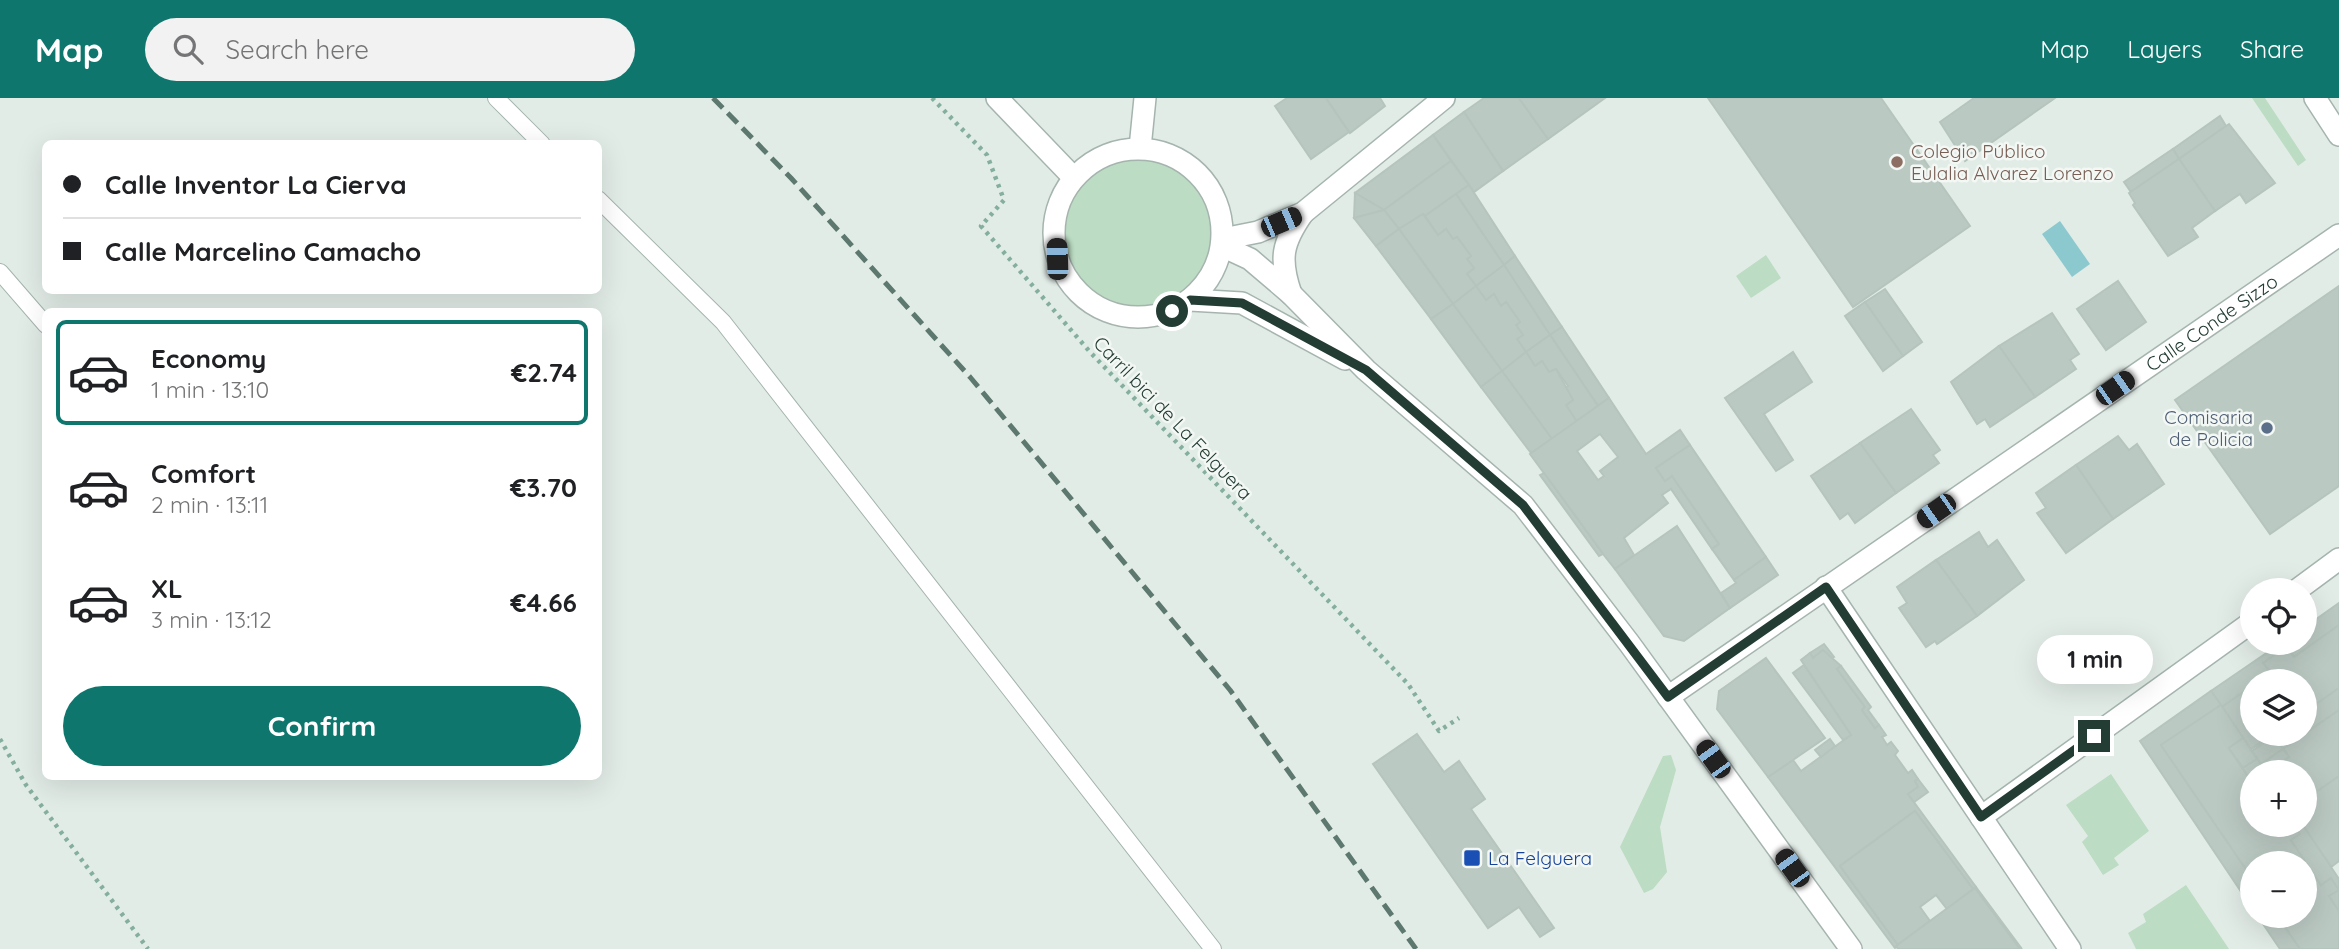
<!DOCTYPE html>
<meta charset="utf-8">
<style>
:root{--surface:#fff;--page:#f2f2f2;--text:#202124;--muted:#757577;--line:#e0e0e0;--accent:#0f766e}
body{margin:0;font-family:Quicksand,sans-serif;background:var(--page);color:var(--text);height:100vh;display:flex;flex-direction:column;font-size:26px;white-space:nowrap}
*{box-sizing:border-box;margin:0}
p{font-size:23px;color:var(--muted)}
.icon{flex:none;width:38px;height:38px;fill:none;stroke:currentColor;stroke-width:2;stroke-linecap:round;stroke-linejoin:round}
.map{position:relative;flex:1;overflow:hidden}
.sheet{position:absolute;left:42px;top:210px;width:560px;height:472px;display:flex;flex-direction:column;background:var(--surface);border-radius:10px;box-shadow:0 7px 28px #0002}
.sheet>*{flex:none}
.guide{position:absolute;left:42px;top:42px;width:560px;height:154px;border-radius:10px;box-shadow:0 7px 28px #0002;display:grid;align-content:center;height:154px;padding:0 21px;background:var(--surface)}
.controls{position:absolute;left:2240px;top:480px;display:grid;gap:14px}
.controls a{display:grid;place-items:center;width:77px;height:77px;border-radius:50%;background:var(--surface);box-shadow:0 7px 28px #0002;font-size:35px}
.end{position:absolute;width:32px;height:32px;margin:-16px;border:9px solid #233c34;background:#fff;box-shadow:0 0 0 4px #fff}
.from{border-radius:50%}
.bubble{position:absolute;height:49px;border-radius:24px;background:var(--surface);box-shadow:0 7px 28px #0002;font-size:23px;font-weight:800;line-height:49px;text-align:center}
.car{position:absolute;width:21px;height:42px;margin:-21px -10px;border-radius:9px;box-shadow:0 0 5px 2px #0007;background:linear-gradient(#222 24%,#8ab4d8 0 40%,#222 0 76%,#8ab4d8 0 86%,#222 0)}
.guide b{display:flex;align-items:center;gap:24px;height:66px;font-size:26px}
.guide b+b{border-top:2px solid var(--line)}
.guide i{width:18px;height:18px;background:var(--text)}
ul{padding:12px 0 0;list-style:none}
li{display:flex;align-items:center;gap:21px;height:105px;margin:0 14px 10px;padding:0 7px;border:4px solid transparent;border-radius:10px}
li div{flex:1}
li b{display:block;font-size:26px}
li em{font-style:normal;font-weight:800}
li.on{border-color:var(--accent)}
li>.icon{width:63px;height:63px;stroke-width:1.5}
.primary-button{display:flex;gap:14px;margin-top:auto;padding:14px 21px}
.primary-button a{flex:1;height:80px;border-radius:42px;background:var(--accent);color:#fff;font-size:28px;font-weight:800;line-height:80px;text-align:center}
header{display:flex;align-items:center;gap:42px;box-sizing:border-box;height:98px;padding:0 35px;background:var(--accent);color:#fff}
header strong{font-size:33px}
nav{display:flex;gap:38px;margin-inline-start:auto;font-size:24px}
.search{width:490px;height:63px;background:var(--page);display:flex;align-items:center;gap:18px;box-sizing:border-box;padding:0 24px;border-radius:38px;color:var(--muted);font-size:26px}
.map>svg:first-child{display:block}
</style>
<header>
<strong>Map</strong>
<div class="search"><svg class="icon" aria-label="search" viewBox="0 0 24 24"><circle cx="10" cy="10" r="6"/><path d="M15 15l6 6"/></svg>Search here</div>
<nav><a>Map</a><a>Layers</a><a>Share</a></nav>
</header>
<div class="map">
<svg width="2339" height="851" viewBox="0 0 2339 851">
<rect width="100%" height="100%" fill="#e2ece7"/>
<g fill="#bcdcc3">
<path d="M2252 0H2265L2306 62 2298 68Z"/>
<circle cx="1138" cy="135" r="84"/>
<path d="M1766 157 1781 180 1751 200 1736 178Z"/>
<path d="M1671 657 1676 672 1660 729 1667 774 1653 791 1644 795 1620 749 1663 658Z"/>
<path d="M2111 676 2149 733 2114 760 2119 767 2103 777 2082 744 2088 738 2066 707Z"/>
<path d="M2186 787 2229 851H2136L2128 835 2146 824 2143 816Z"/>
</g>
<path fill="#8cc9cf" d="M2060 123 2090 166 2072 179 2042 136Z"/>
<g fill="#bbc9c3" stroke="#b5c5bd" stroke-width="2" fill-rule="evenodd">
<path d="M1287 0H1326L1349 34 1311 61 1275 8Z"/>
<path d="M1326 0H1380L1385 8 1350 35Z"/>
<path d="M1484 0H1519L1548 41 1503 73 1464 14Z"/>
<path d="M1519 0H1605L1548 41Z"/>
<path d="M1708 0H1881L1970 128 1853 209Z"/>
<path d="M1974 0H2055L1965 63 1940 24Z"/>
<path d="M1464 14 1503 73 1474 94 1433 37Z"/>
<path d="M2220 18 2226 28 2179 61 2173 51Z"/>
<path d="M2229 26 2275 85 2246 105 2240 96 2215 113 2179 61Z"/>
<path d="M1433 37 1451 63 1384 112 1355 95Z"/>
<path d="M2173 51 2179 61 2131 94 2124 84Z"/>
<path d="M2179 61 2215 113 2192 130 2198 139 2168 158 2133 107 2135 105 2129 95Z"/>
<path d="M1451 63 1469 87 1425 118 1423 116 1399 131 1384 112Z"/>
<path d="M1469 87 1515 158 1504 167 1456 96Z"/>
<path d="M1355 95 1384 112 1354 120Z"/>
<path d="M1456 96 1504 167 1476 188 1467 176 1474 170 1467 161 1471 158 1457 139 1453 141 1446 131 1438 137 1425 118Z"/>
<path d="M1384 112 1399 131 1376 148 1354 120Z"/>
<path d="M1423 116 1438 137 1446 131 1453 141 1457 139 1471 158 1467 161 1474 170 1467 176 1476 188 1453 206 1399 131Z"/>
<path d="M1399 131 1453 206 1431 221 1376 148Z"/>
<path d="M1515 158 1562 229 1550 237 1504 167Z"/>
<path d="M1504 167 1550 237 1526 254 1517 241 1523 237 1516 227 1520 224 1506 204 1501 208 1494 196 1486 202 1476 188Z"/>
<path d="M2118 183 2146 224 2106 252 2077 211Z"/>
<path d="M1476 188 1486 202 1494 196 1501 208 1506 204 1520 224 1516 227 1523 237 1517 241 1526 254 1502 273 1453 206Z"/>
<path d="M2339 188V388L2270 436 2175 302Z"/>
<path d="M1885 191 1922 244 1903 258 1865 204Z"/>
<path d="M1865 204 1903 258 1883 273 1845 218Z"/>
<path d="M1453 206 1502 273 1481 289 1431 221Z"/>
<path d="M2052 215 2079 256 2070 262 2076 271 2035 299 1999 248Z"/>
<path d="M1562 229 1609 300 1598 308 1550 237Z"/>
<path d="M1550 237 1598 308 1577 324 1566 307 1573 302 1565 290 1568 288 1556 271 1549 274 1542 263 1535 268 1526 254Z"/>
<path d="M1999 248 2035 299 1990 329 1985 321 1977 326 1951 284Z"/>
<path d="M1526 254 1535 268 1542 263 1549 274 1556 271 1573 302 1566 307 1577 324 1552 341 1502 273Z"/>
<path d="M1793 254 1812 284 1764 316 1793 362 1776 373 1725 300Z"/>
<path d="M1502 273 1552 341 1531 355 1481 289Z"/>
<path d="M1609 300 1646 356 1680 332 1690 347 1656 370 1665 383 1672 378 1719 446 1712 451 1671 391 1662 397 1668 405 1624 440 1634 457 1615 471 1603 456 1530 356ZM1600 336 1618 359 1600 373 1604 378 1598 382 1577 353Z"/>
<path d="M1911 311 1940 352 1933 357 1939 365 1896 395 1860 345Z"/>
<path d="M2118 338 2129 352 2137 346 2164 386 2113 421 2076 367Z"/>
<path d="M1860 345 1896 395 1855 425 1848 415 1840 421 1811 378Z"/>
<path d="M1690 347 1766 459 1734 482 1712 451 1719 446 1672 378 1665 383 1656 370Z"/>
<path d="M2076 367 2113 421 2066 455 2037 415 2046 410 2036 395Z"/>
<path d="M1544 375 1603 456 1599 458 1540 377Z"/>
<path d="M1677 428 1730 510 1684 543 1664 538 1615 471Z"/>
<path d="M1979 434 1988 449 1997 442 2024 482 1977 518 1936 462Z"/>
<path d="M1766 459 1778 477 1730 510 1721 495 1736 485 1734 482Z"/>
<path d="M1936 462 1977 518 1937 546 1935 543 1926 549 1899 510 1907 505 1897 489Z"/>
<path d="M2339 505V527L2294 559 2284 544H2305V529Z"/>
<path d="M2339 527V590L2305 614V583H2259L2271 575 2263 565 2274 557 2271 552 2284 544 2294 559Z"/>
<path d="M1824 546 1834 559 1830 561 1823 552 1813 560 1810 555Z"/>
<path d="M1823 552 1841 568 1837 571 1865 609 1862 612 1875 630 1879 627 1886 637 1882 639 1887 647 1891 644 1898 653 1895 657 1908 675 1912 672 1918 681 1915 683 1918 689 1908 696 1976 789 1973 791 1915 713 1840 768 1898 847 1895 850 1768 679 1793 662 1801 673 1851 637 1801 562 1810 555 1813 560Z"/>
<path d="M2271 552 2274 557 2263 565 2271 575 2259 583H2252V588L2222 609 2211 593Z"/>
<path d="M1766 560 1825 640 1768 679 1717 611 1719 593Z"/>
<path d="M1804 567 1851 637 1843 642 1793 575Z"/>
<path d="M1841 568 1871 609 1868 612 1879 627 1875 630 1862 612 1865 609 1837 571Z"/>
<path d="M2252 588V635H2274L2251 651 2222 609Z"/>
<path d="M2339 590V612L2283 651 2274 638 2251 651 2274 635H2305V614Z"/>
<path d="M2211 593 2221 607 2161 647 2252 780V810L2140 643Z"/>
<path d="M2221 607 2243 640 2229 650 2252 685V726H2281L2283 730 2294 726 2300 736 2291 742 2321 787 2331 780 2339 792 2329 798 2339 813V851H2300L2284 828 2290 824 2285 817H2305V765H2252V780L2161 647Z"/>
<path d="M2339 612V678L2305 702V674H2266L2289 659 2283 651Z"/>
<path d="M1417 636 1444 674 1459 663 1485 701 1471 711 1554 830 1540 839 1519 809 1488 830 1373 666Z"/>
<path d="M2274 638 2283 651 2261 666 2252 653Z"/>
<path d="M2243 640 2257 661 2243 670 2229 650Z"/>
<path d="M1830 641 1835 648 1821 659 1815 652Z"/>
<path d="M2283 651 2289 659 2266 674 2261 666Z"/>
<path d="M2257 661 2266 674H2252V685L2243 670Z"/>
<path d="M2339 678V763L2331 769 2302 726H2305V702Z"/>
<path d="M1918 681 1928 694 1914 704 1908 696 1918 689 1915 683Z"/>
<path d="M1915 713 1973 791 1947 811 1936 797 1920 809 1930 823 1898 847 1840 768Z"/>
<path d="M2294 726H2302L2339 781V813L2329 798 2339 792 2331 780 2321 787 2291 742 2300 736Z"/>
<path d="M1976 789 2022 851 1975 790Z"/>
<path d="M1975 790 2020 851H1898L1896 848Z"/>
<path d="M2257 817H2285L2290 824 2284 828 2300 851H2280Z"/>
</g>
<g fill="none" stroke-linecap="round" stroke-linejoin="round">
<g stroke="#a5b4ae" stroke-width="18">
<g id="service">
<path d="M496 0 542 46"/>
<path d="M598 101 723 224 1213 851"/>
<path d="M0 174 46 227"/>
</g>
</g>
<g stroke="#a5b4ae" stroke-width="24">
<g id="minor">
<path d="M2315 0 2339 37"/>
<path d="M1140 50 1145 0"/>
<path d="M1223 141 1258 134 1303 115 1444 0"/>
<path d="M1291 196C1279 161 1282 145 1303 115"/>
<path d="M1826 489 2070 851"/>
<path d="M2297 492 2339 461"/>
<path id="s1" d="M1668 599 2339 137"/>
<path d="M1981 719 2252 524"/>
</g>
</g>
<g stroke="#a5b4ae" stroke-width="24">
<g id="tertiary">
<path d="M997 0 1073 79"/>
<circle cx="1138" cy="135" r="84"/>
<path d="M1222 148 1250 161 1291 196 1366 272 1523 407 1629 545 1851 851"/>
<path d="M1190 202 1242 205 1345 261"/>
</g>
</g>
<g stroke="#84ae9e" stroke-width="4.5" stroke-dasharray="3.5 5" stroke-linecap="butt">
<path d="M932 0 987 57 1004 102 981 128 1090 254 1408 586 1439 633 1459 620"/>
<path d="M0 641 26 687 148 851"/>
</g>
<use href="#service" stroke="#fff" stroke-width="16"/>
<use href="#minor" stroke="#fff" stroke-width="21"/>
<use href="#tertiary" stroke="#fff" stroke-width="21"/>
<path stroke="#5d786f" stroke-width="5" stroke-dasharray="14 7" stroke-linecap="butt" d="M713 0 791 80 970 279 1230 592 1416 851"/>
</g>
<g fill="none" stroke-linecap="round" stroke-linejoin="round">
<path stroke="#233c34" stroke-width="9" d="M1172 213 1190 202 1242 205 1366 272 1523 407 1668 599 1826 489 1981 719 2094 638"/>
</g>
<circle fill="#8d6e63" stroke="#f3f8f5" stroke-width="2.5" cx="1897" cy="64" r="7"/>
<circle fill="#5c6f8a" stroke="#f3f8f5" stroke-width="2.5" cx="2267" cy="330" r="7"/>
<rect fill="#1a4fb4" stroke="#f3f8f5" stroke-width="2.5" x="1463" y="751" width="18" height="18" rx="3.5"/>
<g text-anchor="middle" stroke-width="5" stroke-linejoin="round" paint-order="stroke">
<g font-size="19" fill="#785e54" stroke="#f3f8f5" text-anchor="start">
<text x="1911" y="60">Colegio Público<tspan x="1911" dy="22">Eulalia Alvarez Lorenzo</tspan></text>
</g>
<g font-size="19" fill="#233c34" stroke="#f3f8f5">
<text dy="7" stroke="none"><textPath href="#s1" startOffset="660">Calle Conde Sizzo</textPath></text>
<text transform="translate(1173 320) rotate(46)" y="7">Carril bici de La Felguera</text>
</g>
<g font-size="19" fill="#4e5e75" stroke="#f3f8f5" text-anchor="end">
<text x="2253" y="326">Comisaria<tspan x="2253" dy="22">de Policia</tspan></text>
</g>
<g font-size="19" fill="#164399" stroke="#f3f8f5" text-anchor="start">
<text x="1488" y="767">La Felguera</text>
</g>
</g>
</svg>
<div class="controls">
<a><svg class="icon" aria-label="locate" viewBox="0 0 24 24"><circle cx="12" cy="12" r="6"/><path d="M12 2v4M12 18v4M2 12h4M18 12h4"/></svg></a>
<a><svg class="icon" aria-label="layers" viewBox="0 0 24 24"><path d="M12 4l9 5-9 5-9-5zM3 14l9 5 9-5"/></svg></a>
<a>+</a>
<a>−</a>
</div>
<i class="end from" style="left:1172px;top:213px"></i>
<i class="end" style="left:2094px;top:638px"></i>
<div class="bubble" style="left:2037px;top:537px;width:116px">1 min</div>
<i class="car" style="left:1281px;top:124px;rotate:67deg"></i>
<i class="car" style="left:1057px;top:161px;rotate:358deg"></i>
<i class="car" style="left:2115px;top:290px;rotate:55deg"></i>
<i class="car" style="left:1936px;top:413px;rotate:235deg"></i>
<i class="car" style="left:1713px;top:661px;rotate:324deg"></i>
<i class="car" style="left:1792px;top:770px;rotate:324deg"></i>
<div class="guide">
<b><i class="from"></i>Calle Inventor La Cierva</b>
<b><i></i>Calle Marcelino Camacho</b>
</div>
<section class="sheet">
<ul>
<li class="on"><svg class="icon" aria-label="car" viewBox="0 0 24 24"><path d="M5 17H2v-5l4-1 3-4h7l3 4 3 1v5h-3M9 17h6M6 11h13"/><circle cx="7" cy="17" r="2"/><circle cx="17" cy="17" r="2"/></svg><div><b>Economy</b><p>1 min · 13:10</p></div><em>€2.74</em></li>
<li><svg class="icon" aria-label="car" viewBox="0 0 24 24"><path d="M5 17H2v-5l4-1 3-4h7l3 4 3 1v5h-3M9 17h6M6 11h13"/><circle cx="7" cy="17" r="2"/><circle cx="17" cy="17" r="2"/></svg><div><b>Comfort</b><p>2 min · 13:11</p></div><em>€3.70</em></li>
<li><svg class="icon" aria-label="car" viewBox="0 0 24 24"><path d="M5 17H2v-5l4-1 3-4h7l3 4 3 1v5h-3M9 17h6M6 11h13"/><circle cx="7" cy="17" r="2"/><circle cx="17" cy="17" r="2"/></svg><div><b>XL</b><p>3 min · 13:12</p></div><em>€4.66</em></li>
</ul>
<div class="primary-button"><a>Confirm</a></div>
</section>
</div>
